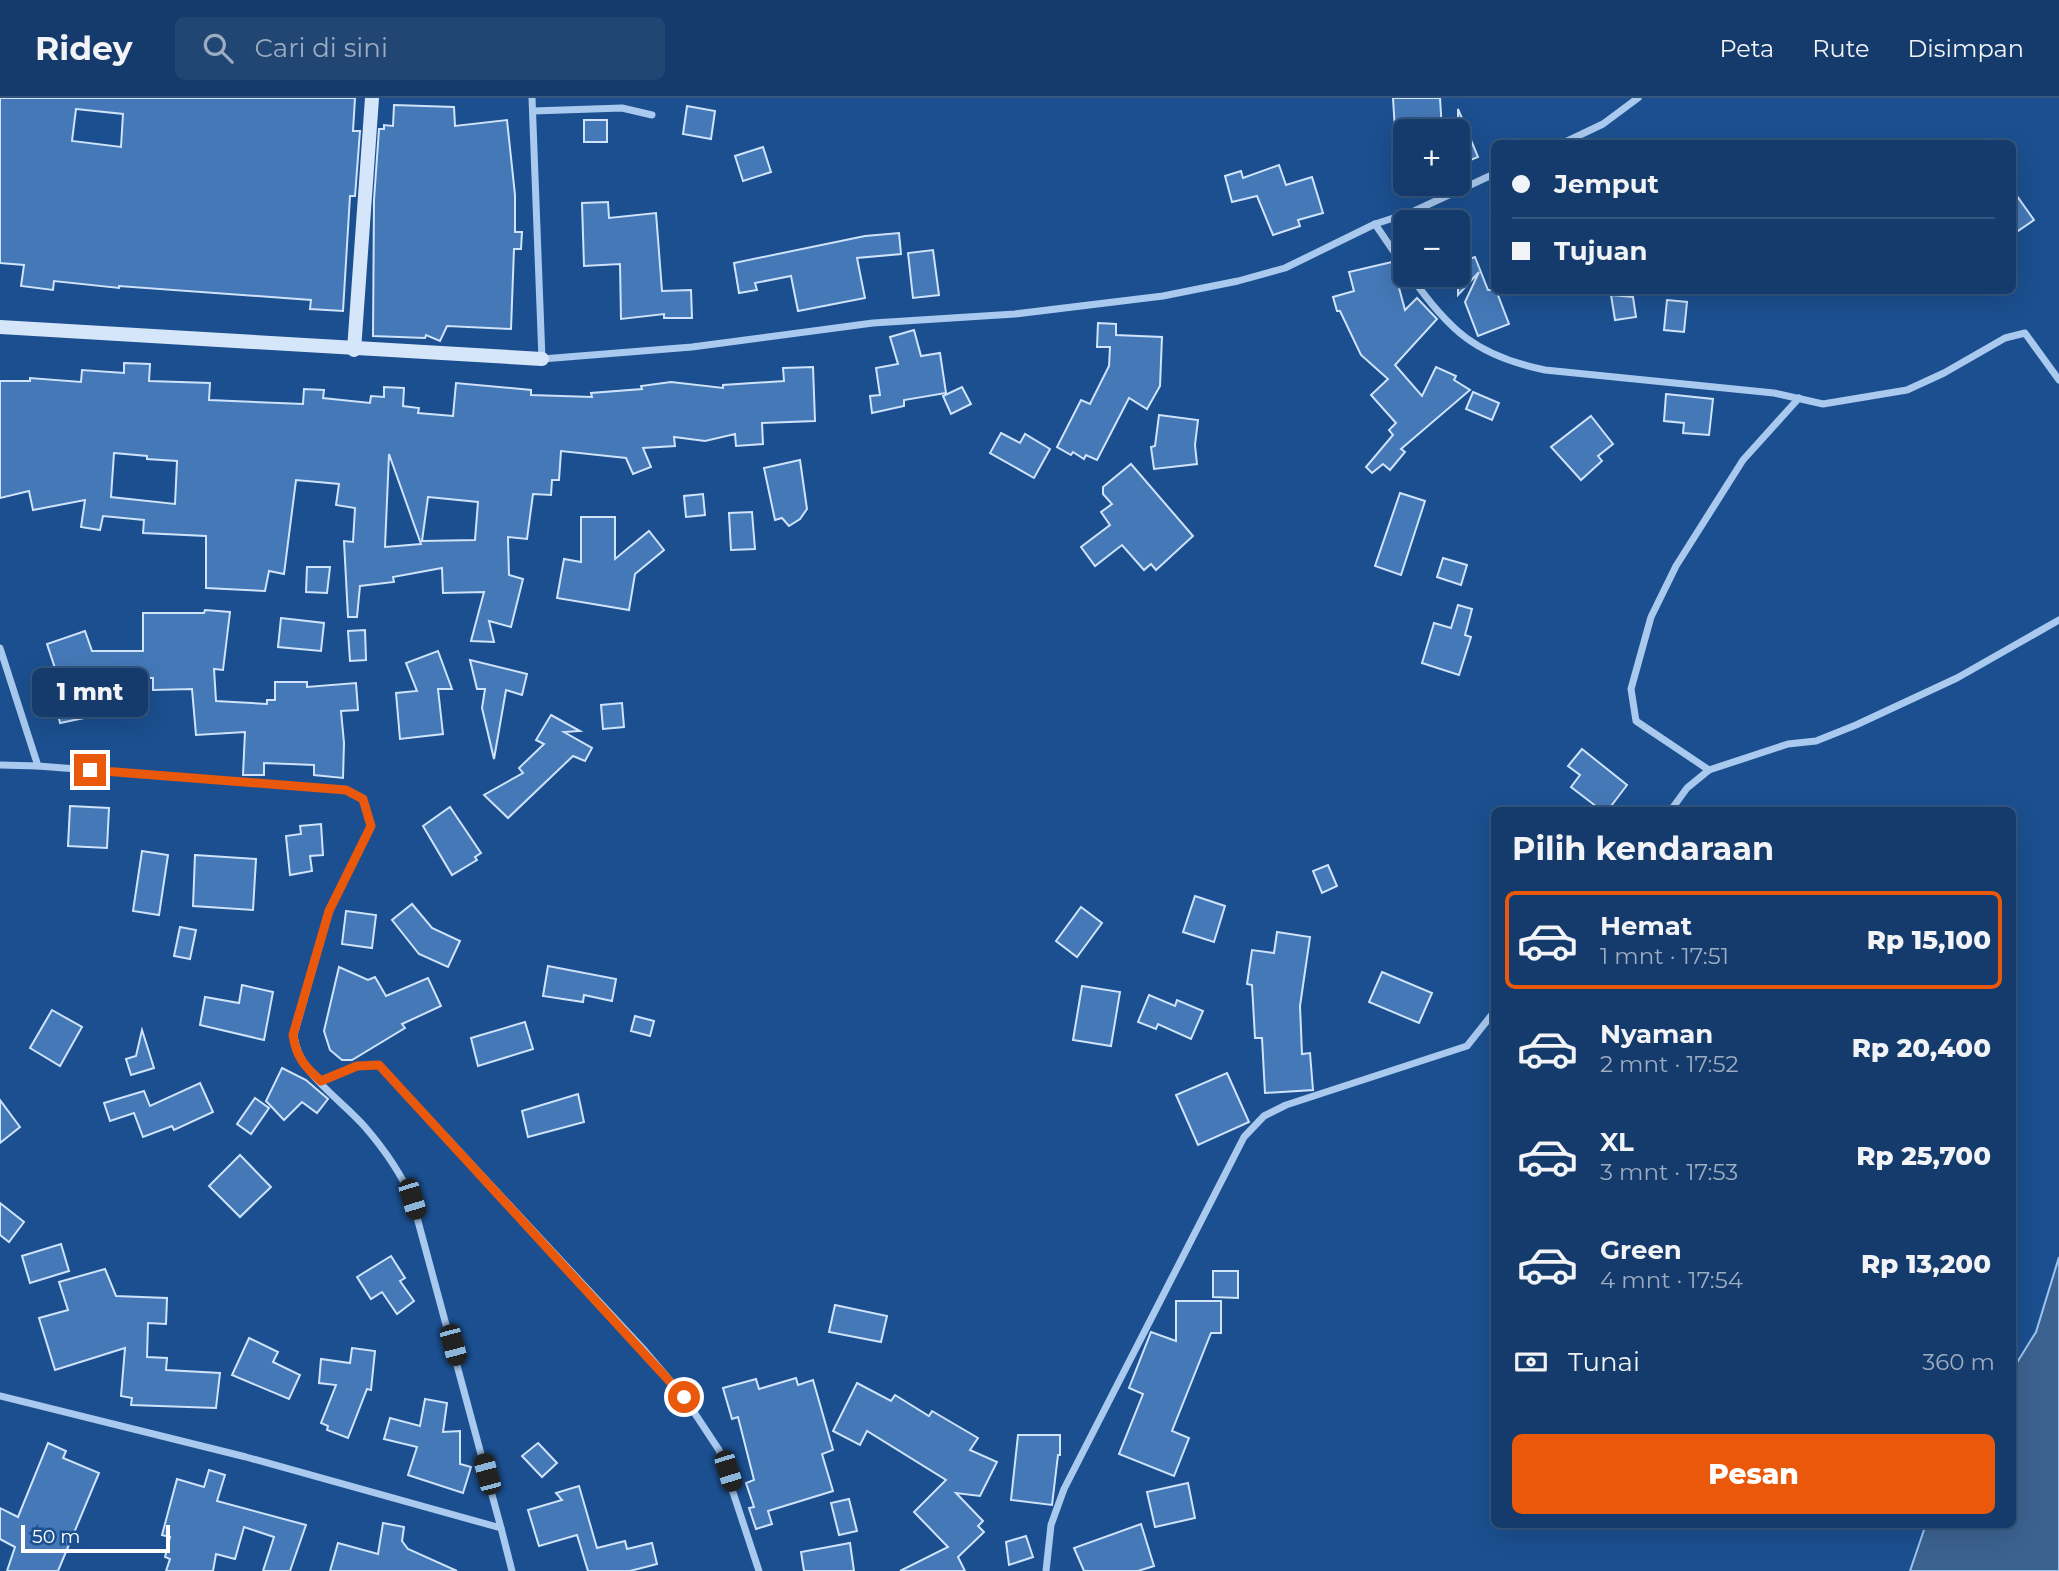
<!DOCTYPE html>
<html lang="id">
<meta charset="utf-8">
<style>
:root{--surface:#143b6b;--page:#214673;--text:#f1f3f6;--muted:#9dadc1;--line:#33557e;--accent:#ea580c}
body{margin:0;font-family:Montserrat,sans-serif;background:var(--page);color:var(--text);height:100vh;display:flex;flex-direction:column;font-size:26px;white-space:nowrap}
*{box-sizing:border-box;margin:0}
p{font-size:23px;color:var(--muted)}
.icon{flex:none;width:38px;height:38px;fill:none;stroke:currentColor;stroke-width:2;stroke-linecap:round;stroke-linejoin:round}
.map{position:relative;flex:1;overflow:hidden}
.sheet{position:absolute;left:1491px;top:709px;width:525px;height:721px;display:flex;flex-direction:column;background:var(--surface);border-radius:10px;box-shadow:0 7px 28px #0002,0 0 0 2px var(--line)}
.sheet>*{flex:none}
.guide{position:absolute;left:1491px;top:42px;width:525px;height:154px;border-radius:10px;box-shadow:0 7px 28px #0002,0 0 0 2px var(--line);display:grid;align-content:center;height:154px;padding:0 21px;background:var(--surface)}
.fabs{position:absolute;left:1393px;top:21px;display:grid;gap:14px}
.fabs a{display:grid;place-items:center;width:77px;height:77px;border-radius:10px;background:var(--surface);box-shadow:0 7px 28px #0002,0 0 0 2px var(--line);font-size:35px}
.scale{position:absolute;left:21px;bottom:18px;width:149px;box-sizing:border-box;padding-left:7px;border:4px solid #fff;border-top:0;font-size:19px;line-height:24px;white-space:nowrap;color:#fff;-webkit-text-stroke:5px #1b4f8f;paint-order:stroke}
.end{position:absolute;width:32px;height:32px;margin:-16px;border:9px solid #ea580c;background:#fff;box-shadow:0 0 0 4px #fff}
.from{border-radius:50%}
.bubble{position:absolute;height:49px;border-radius:10px;background:var(--surface);box-shadow:0 7px 28px #0002,0 0 0 2px var(--line);font-size:23px;font-weight:800;line-height:49px;text-align:center}
.car{position:absolute;width:21px;height:42px;margin:-21px -10px;border-radius:9px;box-shadow:0 0 5px 2px #0007;background:linear-gradient(#222 24%,#8ab4d8 0 40%,#222 0 76%,#8ab4d8 0 86%,#222 0)}
.guide b{display:flex;align-items:center;gap:24px;height:66px;font-size:26px}
.guide b+b{border-top:2px solid var(--line)}
.guide i{width:18px;height:18px;background:var(--text)}
ul{padding:0;list-style:none}
li{display:flex;align-items:center;gap:21px;height:98px;margin:0 14px 10px;padding:0 7px;border:4px solid transparent;border-radius:10px}
li div{flex:1}
li b{display:block;font-size:26px}
li em{font-style:normal;font-weight:800}
li.selected{border-color:var(--accent)}
li>.icon{width:63px;height:63px;stroke-width:1.5}
h2{padding:0 21px;font-size:32px;line-height:84px}
.pay{display:flex;align-items:center;gap:18px;height:77px;padding:0 21px;font-size:26px}
.pay p{margin-inline-start:auto}
.cta{display:flex;gap:14px;margin-top:auto;padding:14px 21px}
.cta a{flex:1;height:80px;border-radius:10px;background:var(--accent);color:#fff;font-size:28px;font-weight:800;line-height:80px;text-align:center}
header{display:flex;align-items:center;gap:42px;box-sizing:border-box;height:98px;padding:0 35px;background:var(--surface);border-bottom:2px solid var(--line)}
header strong{font-size:33px}
nav{display:flex;gap:38px;margin-inline-start:auto;font-size:24px}
.search{width:490px;height:63px;background:var(--page);display:flex;align-items:center;gap:18px;box-sizing:border-box;padding:0 24px;border-radius:10px;color:var(--muted);font-size:26px}
.map>svg:first-child{display:block}
</style>
<header>
<strong>Ridey</strong>
<div class="search"><svg class="icon" aria-label="search" viewBox="0 0 24 24"><circle cx="10" cy="10" r="6"/><path d="M15 15l6 6"/></svg>Cari di sini</div>
<nav><a>Peta</a><a>Rute</a><a>Disimpan</a></nav>
</header>
<div class="map">
<svg width="2059" height="1473" viewBox="0 0 2059 1473">
<rect width="100%" height="100%" fill="#1b4f8f"/>
<path fill="#3c6290" stroke="#9cc4f0" stroke-width="2" d="M2059 1159V1473H1910L1926 1426H2012L2013 1271 2036 1234Z"/>
<g fill="#4478b7" stroke="#cfe3fa" stroke-width="2" fill-rule="evenodd">
<path d="M0 0H355L353 33H360L355 98H350L343 213 310 211 311 202 119 188V190L54 183 53 192 21 188 24 167 0 165ZM76 11 123 16 121 49 72 43Z"/>
<path d="M1393 0H1440L1442 33H1395Z"/>
<path d="M394 7 454 9 455 28 507 22 515 97V134H522L521 151H514L511 231 447 228 440 243 426 237 425 240 373 238 374 102 379 31H384V27L393 28Z"/>
<path d="M687 8 715 13 711 41 683 36Z"/>
<path d="M1458 11 1478 59 1458 67Z"/>
<rect x="584" y="22" width="23" height="22"/>
<path d="M763 49 771 74 743 83 735 58Z"/>
<path d="M1279 67 1286 87 1312 79 1323 115 1298 122 1300 128 1273 137 1257 98 1232 104 1225 78 1241 73 1243 80Z"/>
<path d="M2012 91 2034 122 2012 137Z"/>
<path d="M608 104 609 120 656 115 662 193 691 192 692 220H664V216L621 221 620 166 584 168 582 105Z"/>
<path d="M899 135 901 156 857 160 865 200 798 213 791 178 755 185 757 192 739 195 734 165 865 138Z"/>
<path d="M933 152 939 197 913 200 908 155Z"/>
<path d="M1475 159 1488 192H1496L1509 226 1478 238 1465 204 1479 174 1458 197V165Z"/>
<path d="M1392 164 1405 212 1417 200 1437 221 1395 267 1422 298 1436 269 1456 278 1454 282 1470 292 1401 351 1405 354 1390 372 1383 366 1372 375 1366 369 1393 337 1389 332 1396 325 1371 297 1388 281 1361 257 1340 213H1337L1333 199 1354 193 1349 174Z"/>
<path d="M1611 197 1633 199 1636 219 1615 222Z"/>
<path d="M1667 202 1687 204 1684 234 1664 232Z"/>
<path d="M1098 225 1116 226V237L1162 239 1160 288 1147 311 1129 300 1097 362 1086 357 1084 361 1073 354 1071 357 1057 349 1081 302 1090 306 1109 268 1110 249H1097Z"/>
<path d="M914 232 921 258 940 255 946 295 904 302V308L872 315 870 298 880 297 876 270 898 266 890 239Z"/>
<path d="M124 265 150 266 149 283 210 285 209 302 303 306 304 291 324 292 323 300 370 305 371 298 384 299V289L404 290 403 308 419 310 418 315 453 318 456 285 531 292V297L592 299 591 295 642 291 641 288 671 284 723 290V287L784 283 783 270 813 269 815 323 762 325 763 346 736 348 735 336 705 343 674 339 675 348 643 350 651 369 633 376 626 360 561 353 559 382H552L551 397 533 396 527 441 508 439 509 477 523 481 511 529 489 523 494 544 471 543 484 494 443 495 442 470 393 479 394 484 360 488 357 519H348L344 443 353 444 355 410 336 407 339 386 296 382 284 476 269 473 265 493 206 490V438L143 435 144 422 103 418 100 432 81 429 85 402 33 412 29 393 0 400V283H30V280L81 284 82 272 124 275ZM114 355 147 358V361L177 363 175 406 111 399ZM389 356 421 446 385 449ZM428 399 478 404 475 442 422 443Z"/>
<path d="M962 289 971 306 951 316 943 298Z"/>
<path d="M1473 294 1499 305 1492 322 1466 311Z"/>
<path d="M1666 296 1713 301 1709 337 1683 335 1684 325 1664 323Z"/>
<path d="M1159 317 1198 322 1195 347 1197 366 1154 371 1151 349 1155 348Z"/>
<path d="M1591 318 1613 346 1598 358 1602 363 1581 382 1551 349Z"/>
<path d="M1001 335 1020 345 1025 336 1050 351 1034 380 990 355Z"/>
<path d="M800 362 807 411 800 421 789 428 782 420 775 422 764 370Z"/>
<path d="M1131 366 1193 438 1156 472 1151 466 1144 472 1122 447 1095 468 1081 449 1110 427 1101 414 1112 406 1103 396V389Z"/>
<path d="M1400 395 1425 403 1401 477 1375 468Z"/>
<path d="M703 396 705 417 686 419 684 398Z"/>
<path d="M752 414 755 451 731 452 729 415Z"/>
<path d="M581 419H615V461L649 433 664 452 635 476 629 512 557 500 564 461 581 464Z"/>
<path d="M1443 460 1467 467 1461 487 1437 479Z"/>
<path d="M307 469H330L327 495 306 494Z"/>
<path d="M1458 507 1472 511 1465 537 1471 539 1459 577 1422 565 1434 525 1451 530Z"/>
<path d="M205 512 230 514 223 572 214 571 216 603 267 606V602H275V584H307V589L356 585 358 612 341 613 344 645 343 680 314 677V667L264 665V677H243L245 634 196 637 192 591 153 592V580L106 579 113 614 60 625 53 593 62 591 47 546 85 533 92 553H143V515H204Z"/>
<path d="M281 520 324 525 321 553 278 549Z"/>
<path d="M365 532 366 562 350 563 348 533Z"/>
<path d="M438 553 452 591H438L443 636 400 641 396 595 417 593 406 565Z"/>
<path d="M470 562 527 576 522 597 506 592 494 661 482 610 485 591H477Z"/>
<path d="M622 605 624 629 603 631 601 607Z"/>
<path d="M551 617 580 633 564 634 592 650 585 663 573 658 508 720 484 697 523 675 519 670 544 646 536 642Z"/>
<path d="M1582 651 1627 687 1608 712H1601L1571 689 1580 677 1568 668Z"/>
<path d="M70 708 109 710 107 750 68 748Z"/>
<path d="M450 709 481 755 475 759 477 762 452 777 423 728Z"/>
<path d="M321 726 323 757 310 758 312 773 290 777 286 738 301 736 300 728Z"/>
<path d="M142 753 168 757 159 817 133 813Z"/>
<path d="M195 757 256 761 253 812 193 808Z"/>
<path d="M1328 767 1337 788 1322 795 1313 773Z"/>
<path d="M1195 798 1225 808 1214 844 1183 834Z"/>
<path d="M412 806 432 830 460 843 448 869 419 856 392 822Z"/>
<path d="M1081 809 1102 825 1077 859 1056 843Z"/>
<path d="M346 813 376 817 372 850 342 846Z"/>
<path d="M180 829 196 832 190 861 174 858Z"/>
<path d="M1277 834 1310 839 1300 908 1302 956 1310 955 1313 992 1265 995 1262 940H1255L1252 887 1247 886 1252 852 1274 855Z"/>
<path d="M548 868 616 881 612 903 584 897 583 904 543 898Z"/>
<path d="M339 869 368 882 375 879 386 898 428 880 441 908 402 926 405 930 352 962H342L330 952 324 933Z"/>
<path d="M1382 874 1432 895 1419 925 1369 904Z"/>
<path d="M242 887 273 894 264 942 200 927 205 899 239 905Z"/>
<path d="M1082 888 1120 894 1111 948 1073 942Z"/>
<path d="M1149 897 1175 908 1177 902 1203 913 1191 941 1158 926 1156 931 1138 924Z"/>
<path d="M52 912 82 929 60 968 30 950Z"/>
<path d="M635 918 654 923 650 938 631 933Z"/>
<path d="M525 924 533 951 478 968 471 940Z"/>
<path d="M142 932 154 970 131 977 126 961 136 958Z"/>
<path d="M282 970 306 982 328 1001 317 1015 302 1004 284 1022 266 1003Z"/>
<path d="M1227 975 1249 1024 1198 1047 1176 997Z"/>
<path d="M200 985 213 1014 174 1032 172 1028 143 1039 134 1015 110 1023 104 1005 144 993 150 1008Z"/>
<path d="M578 996 584 1024 528 1039 522 1013Z"/>
<path d="M255 1000 269 1010 251 1036 237 1026Z"/>
<path d="M0 1002 20 1029 0 1045Z"/>
<path d="M240 1057 271 1089 240 1119 209 1088Z"/>
<path d="M0 1105 24 1124 9 1144 0 1137Z"/>
<path d="M61 1146 69 1173 30 1185 22 1158Z"/>
<path d="M391 1158 405 1180 400 1183 414 1203 397 1216 382 1194 371 1201 357 1179Z"/>
<path d="M105 1171 116 1198 167 1200 166 1226 148 1225 147 1259 167 1260 166 1272 220 1275 216 1310 131 1307 132 1300 121 1298 125 1250 55 1272 39 1220 68 1212 59 1184Z"/>
<path d="M1213 1173H1238V1200L1213 1199Z"/>
<path d="M1176 1203H1221V1235H1211L1172 1333 1189 1340 1174 1378 1119 1356 1143 1296 1129 1290 1151 1234 1176 1243Z"/>
<path d="M835 1207 887 1218 881 1244 829 1234Z"/>
<path d="M249 1240 278 1254 273 1264 300 1277 289 1301 232 1277Z"/>
<path d="M352 1250 375 1253 371 1292 367 1291 348 1340 327 1332 328 1328 321 1325 336 1287 319 1285 321 1261 350 1265Z"/>
<path d="M796 1280 798 1287 813 1282 833 1352 822 1356 833 1393 768 1413 772 1426 756 1431 749 1410 754 1409 746 1385 754 1382 738 1319 732 1321 723 1290 756 1281 759 1291Z"/>
<path d="M857 1285 891 1303 895 1297 929 1318 932 1313 978 1340 970 1352 997 1364 980 1398 956 1395 983 1423 978 1428 984 1434 958 1459 965 1473H900L948 1449 914 1414 946 1382 867 1333 860 1347 833 1333Z"/>
<path d="M425 1301 447 1305 443 1334 460 1333V1366L471 1369 463 1395 408 1377 417 1349 384 1341 390 1320 420 1328Z"/>
<path d="M1018 1337H1060V1357H1058L1052 1407 1011 1402Z"/>
<path d="M48 1345 66 1353 63 1360 99 1375 58 1473H7L15 1449 0 1441V1410L18 1419Z"/>
<path d="M538 1345 557 1365 542 1379 522 1358Z"/>
<path d="M209 1372 225 1377 217 1403 306 1427 290 1473H263L274 1439 244 1429 235 1461 216 1456 213 1473H166L170 1461 165 1459 170 1439 162 1437 177 1381 204 1389Z"/>
<path d="M1188 1385 1195 1420 1155 1429 1147 1394Z"/>
<path d="M579 1388 597 1450 625 1443 627 1451 652 1445 657 1466 630 1473H588L577 1437 539 1448 528 1412 562 1402 556 1395Z"/>
<path d="M849 1401 857 1433 839 1437 831 1405Z"/>
<path d="M383 1425 404 1429 402 1443 408 1451 457 1473H330L338 1445 378 1456Z"/>
<path d="M1141 1426 1154 1468 1138 1473H1084L1074 1450Z"/>
<path d="M1026 1438 1033 1459 1009 1467 1006 1444Z"/>
<path d="M850 1445 854 1473H804L801 1454Z"/>
</g>
<g fill="none" stroke-linecap="round" stroke-linejoin="round">
<g stroke="#a9c9ee" stroke-width="7">
<path d="M532 0 542 261 692 249 873 225 1015 216 1163 198 1238 183 1285 170 1375 126 1412 114 1494 76"/>
<path d="M533 13 622 10 652 17"/>
<path d="M1561 46 1603 26 1638 0"/>
<path d="M1375 126 1405 170"/>
<path d="M1410 177C1449 233 1477 258 1545 272L1774 295 1823 306 1907 292 1944 275 2005 240 2025 235 2059 282"/>
<path d="M0 550 38 668 346 692 363 701 371 728 329 813 294 937C298 976 340 1000 365 1029 384 1051 400 1073 412 1101L501 1430 246 1359 0 1298"/>
<path d="M0 667 38 668"/>
<path d="M1709 672 1636 623 1631 591 1651 519 1676 468 1743 362 1799 300"/>
<path d="M1671 712 1687 690 1709 672 1788 646 1816 643 1856 627 1957 580 2059 522"/>
<path d="M321 983 357 968 379 967 645 1253 684 1299 719 1352 759 1473"/>
<path d="M501 1430 512 1473"/>
<path d="M1046 1473 1051 1427 1064 1391 1244 1039 1264 1018 1286 1007 1467 948 1494 914"/>
</g>
<g stroke="#d6e6fa" stroke-width="14">
<path d="M0 229 542 261"/>
<path d="M354 252 372 0"/>
</g>
</g>
<g fill="none" stroke-linecap="round" stroke-linejoin="round">
<path stroke="#ea580c" stroke-width="9" d="M90 672 346 692 363 701 371 728 329 813 293 937C296 959 305 969 321 983L357 968 379 967 684 1299"/>
</g>
</svg>
<div class="fabs">
<a>+</a>
<a>−</a>
</div>
<div class="scale">50 m</div>
<i class="end from" style="left:684px;top:1299px"></i>
<i class="end" style="left:90px;top:672px"></i>
<div class="bubble" style="left:32px;top:570px;width:116px">1 mnt</div>
<i class="car" style="left:412px;top:1101px;rotate:163deg"></i>
<i class="car" style="left:453px;top:1247px;rotate:165deg"></i>
<i class="car" style="left:728px;top:1373px;rotate:163deg"></i>
<i class="car" style="left:487px;top:1376px;rotate:345deg"></i>
<div class="guide">
<b><i class="from"></i>Jemput</b>
<b><i></i>Tujuan</b>
</div>
<section class="sheet">
<h2>Pilih kendaraan</h2>
<ul>
<li class="selected"><svg class="icon" aria-label="car" viewBox="0 0 24 24"><path d="M5 17H2v-5l4-1 3-4h7l3 4 3 1v5h-3M9 17h6M6 11h13"/><circle cx="7" cy="17" r="2"/><circle cx="17" cy="17" r="2"/></svg><div><b>Hemat</b><p>1 mnt · 17:51</p></div><em>Rp 15,100</em></li>
<li><svg class="icon" aria-label="car" viewBox="0 0 24 24"><path d="M5 17H2v-5l4-1 3-4h7l3 4 3 1v5h-3M9 17h6M6 11h13"/><circle cx="7" cy="17" r="2"/><circle cx="17" cy="17" r="2"/></svg><div><b>Nyaman</b><p>2 mnt · 17:52</p></div><em>Rp 20,400</em></li>
<li><svg class="icon" aria-label="car" viewBox="0 0 24 24"><path d="M5 17H2v-5l4-1 3-4h7l3 4 3 1v5h-3M9 17h6M6 11h13"/><circle cx="7" cy="17" r="2"/><circle cx="17" cy="17" r="2"/></svg><div><b>XL</b><p>3 mnt · 17:53</p></div><em>Rp 25,700</em></li>
<li><svg class="icon" aria-label="car" viewBox="0 0 24 24"><path d="M5 17H2v-5l4-1 3-4h7l3 4 3 1v5h-3M9 17h6M6 11h13"/><circle cx="7" cy="17" r="2"/><circle cx="17" cy="17" r="2"/></svg><div><b>Green</b><p>4 mnt · 17:54</p></div><em>Rp 13,200</em></li>
</ul>
<div class="pay"><svg class="icon" aria-label="cash" viewBox="0 0 24 24"><path d="M3 7h18v10H3z"/><circle cx="12" cy="12" r="2"/></svg>Tunai<p>360 m</p></div>
<div class="cta"><a>Pesan</a></div>
</section>
</div>
